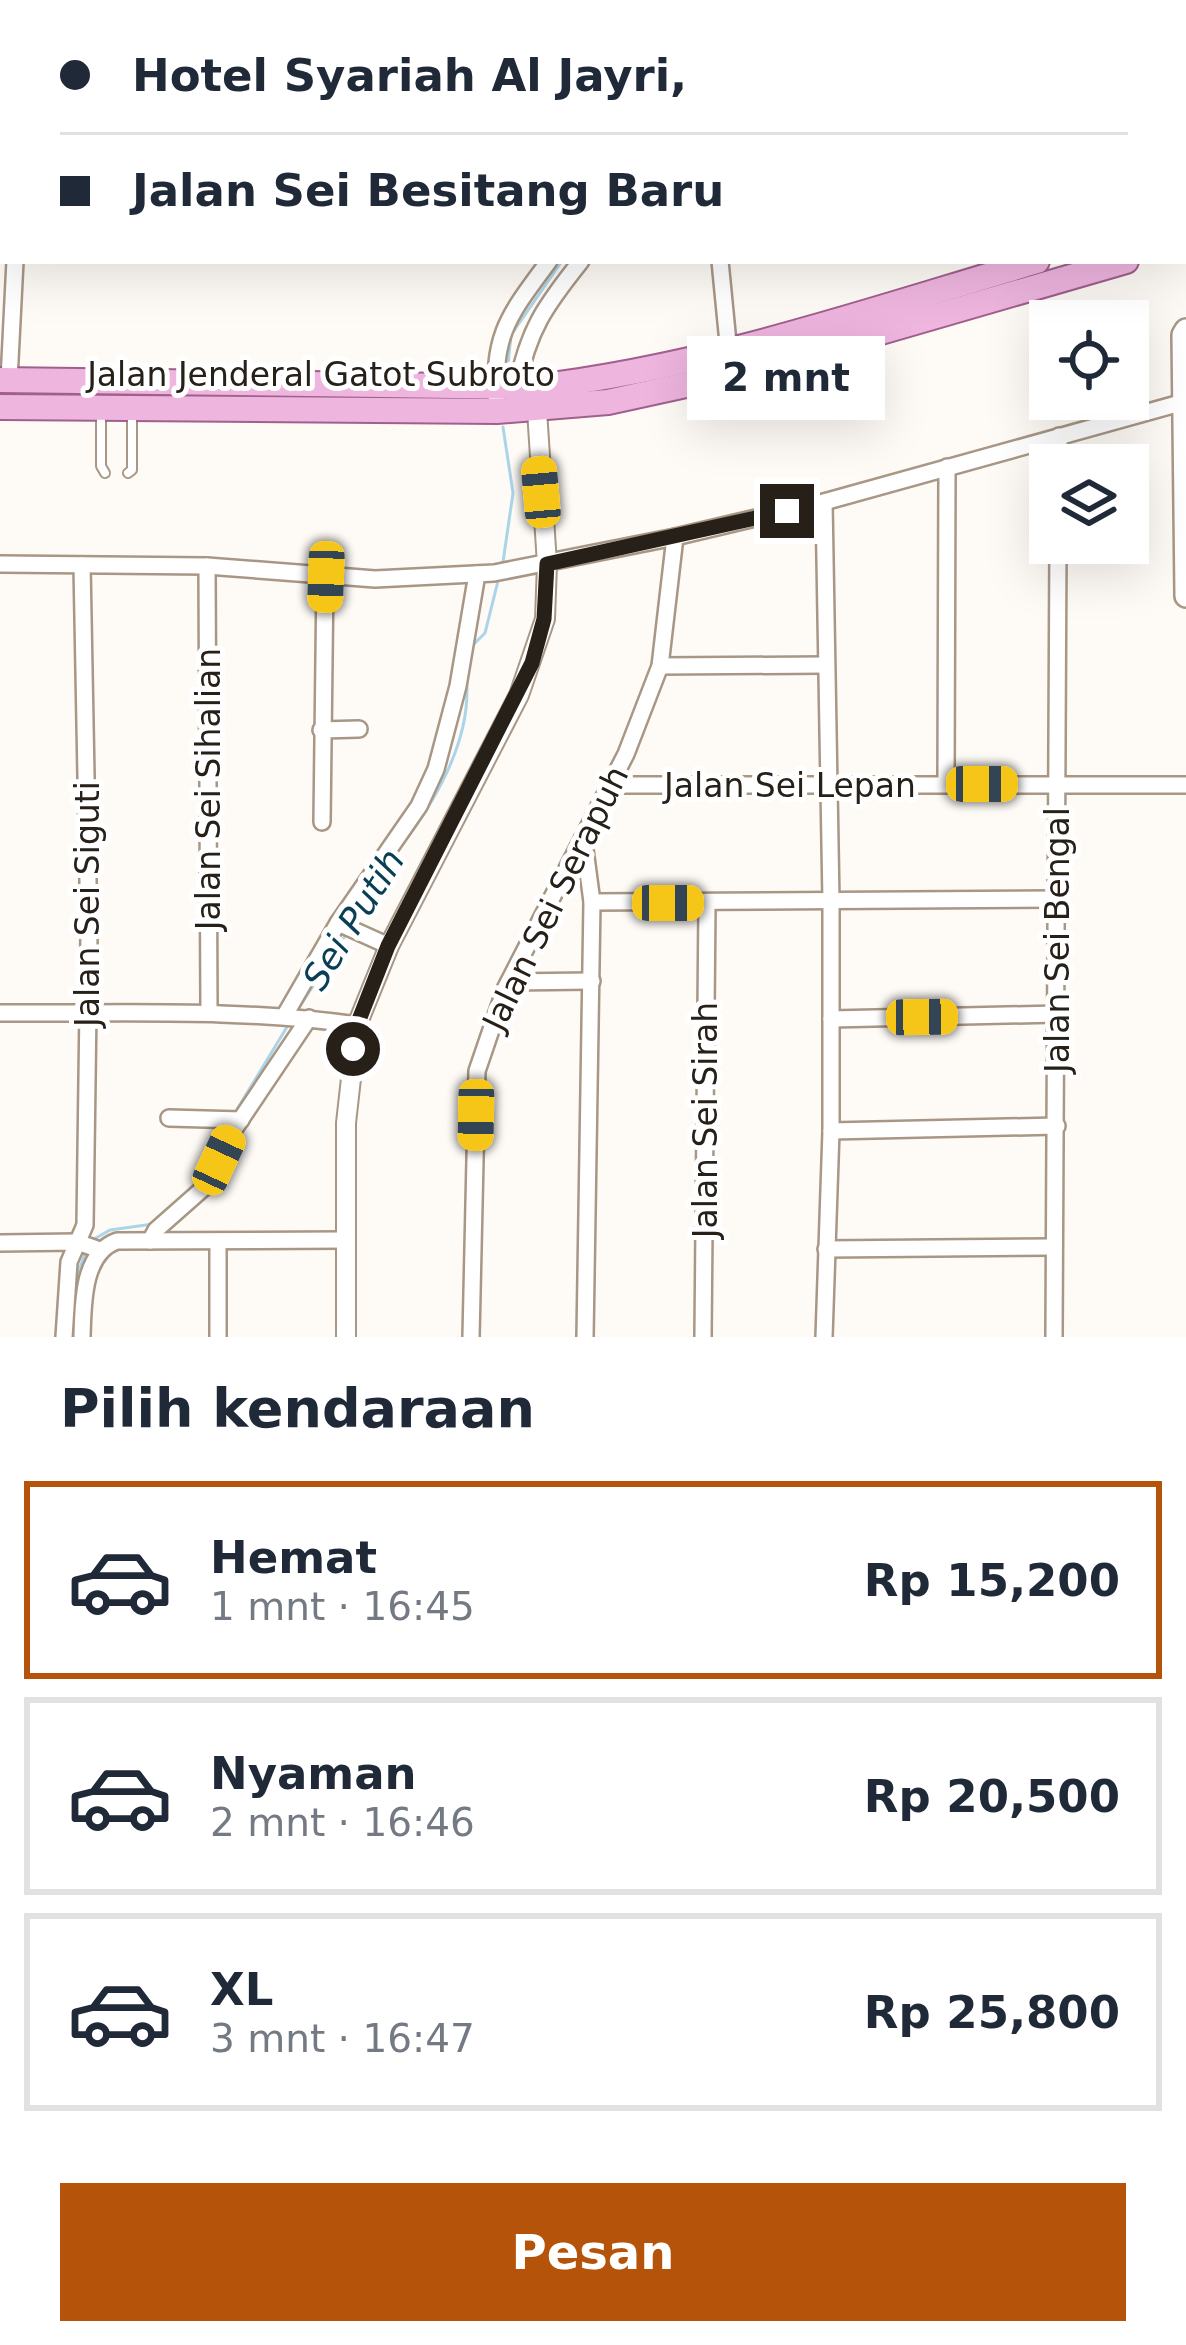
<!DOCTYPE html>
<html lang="id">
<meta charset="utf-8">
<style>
:root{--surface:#fff;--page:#f6f6f7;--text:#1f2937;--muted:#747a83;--line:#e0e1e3;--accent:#b45309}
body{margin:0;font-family:"DejaVu Sans",sans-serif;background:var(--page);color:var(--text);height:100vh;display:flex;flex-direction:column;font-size:45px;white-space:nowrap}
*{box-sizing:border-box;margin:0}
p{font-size:39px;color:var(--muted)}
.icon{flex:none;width:66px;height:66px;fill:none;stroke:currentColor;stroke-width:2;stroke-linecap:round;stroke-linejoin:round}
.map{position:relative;height:1337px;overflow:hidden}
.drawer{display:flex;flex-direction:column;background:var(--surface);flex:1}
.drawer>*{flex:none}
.banner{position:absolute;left:0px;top:0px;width:1188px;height:264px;box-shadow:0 12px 48px #0002;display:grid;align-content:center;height:264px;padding:0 60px;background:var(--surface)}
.fabs{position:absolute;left:1029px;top:300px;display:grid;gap:24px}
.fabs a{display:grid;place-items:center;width:120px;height:120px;border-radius:0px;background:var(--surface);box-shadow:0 12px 48px #0002;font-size:60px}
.end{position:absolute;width:54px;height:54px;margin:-27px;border:15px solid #272019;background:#fff;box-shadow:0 0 0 6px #fff}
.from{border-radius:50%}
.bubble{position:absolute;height:84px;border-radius:0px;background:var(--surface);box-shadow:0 12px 48px #0002;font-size:39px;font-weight:700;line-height:84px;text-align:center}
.car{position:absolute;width:36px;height:72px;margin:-36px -18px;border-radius:15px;box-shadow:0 0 9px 3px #0007;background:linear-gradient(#f5c518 24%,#345 0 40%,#f5c518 0 76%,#345 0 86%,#f5c518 0)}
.banner b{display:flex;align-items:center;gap:42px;height:114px;font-size:45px}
.banner b+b{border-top:3px solid var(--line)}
.banner i{width:30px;height:30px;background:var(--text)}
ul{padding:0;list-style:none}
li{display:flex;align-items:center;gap:36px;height:198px;margin:0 24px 18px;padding:0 36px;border:6px solid var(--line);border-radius:0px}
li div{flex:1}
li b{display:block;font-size:45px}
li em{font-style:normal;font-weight:700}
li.on{border-color:var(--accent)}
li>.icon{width:108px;height:108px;stroke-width:1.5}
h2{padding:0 60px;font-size:54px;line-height:144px}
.action{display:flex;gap:24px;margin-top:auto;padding:24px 60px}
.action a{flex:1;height:138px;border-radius:0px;background:var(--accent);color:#fff;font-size:48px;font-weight:700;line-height:138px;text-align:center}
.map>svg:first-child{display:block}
</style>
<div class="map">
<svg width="1186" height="1337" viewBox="0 0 1186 1337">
<rect width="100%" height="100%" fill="#fefbf7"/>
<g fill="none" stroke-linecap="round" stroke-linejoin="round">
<g stroke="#acd4e9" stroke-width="3">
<path d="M472 0 475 3"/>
<path d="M507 374 511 335 562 261"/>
<path d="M503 562 513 493 503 427"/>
<path d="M473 645 485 633 499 577"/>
<path d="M393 857C431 808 474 741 466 676"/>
<path d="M295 1014 348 931"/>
<path d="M236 1111 290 1022"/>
<path d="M191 1189 212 1157"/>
<path d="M89 1242 110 1230 153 1224"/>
<path d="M75 1281 86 1251"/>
</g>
<g stroke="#a89785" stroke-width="12">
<g id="service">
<path d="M101 410V466L105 473"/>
<path d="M128 473 132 470V410"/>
</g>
</g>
<g stroke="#a89785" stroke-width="20">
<g id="minor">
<path d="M460 0 463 3"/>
<path d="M31 3V0"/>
<path d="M652 3V0"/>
<path d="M719 3V0"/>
<path d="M952 3V0"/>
<path d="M0 67 3 68"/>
<path d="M720 261 729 353 736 374"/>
<path d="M9 380 15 261"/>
<path d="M517 387C528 330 545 306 581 261"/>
<path d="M497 411C492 336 505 320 549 261"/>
<path d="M1059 465V436"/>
<path d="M0 564 207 566 375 579 494 573 675 537 824 502 1184 402"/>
<path d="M207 566 209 1012"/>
<path d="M660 666 826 665"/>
<path d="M321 730 359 729"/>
<path d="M946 784 947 467"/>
<path d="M611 785H1186"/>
<path d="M322 822 325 577"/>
<path d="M584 842 592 902 585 1337"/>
<path d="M592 902 1056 899"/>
<path d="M338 923 389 946"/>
<path d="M509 982 592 981"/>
<path d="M0 1013C120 1014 239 1008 357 1025"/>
<path d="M285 1015 338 923 419 806 436 769 458 686 477 574"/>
<path d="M831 1019 1057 1014"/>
<path d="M169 1118 241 1120"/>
<path d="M831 1131 1057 1126"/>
<path d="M150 1241 156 1230 207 1185 231 1134 309 1018"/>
<path d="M0 1243 77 1242 100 1250"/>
<path d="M826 1249 1054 1247"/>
<path d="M64 1337 69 1262 85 1225 89 935 82 565"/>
<path d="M82 1337C83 1306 82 1253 117 1241L346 1240"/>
<path d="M218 1337V1242"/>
<path d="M471 1337 477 1071 505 989 626 754 660 666 675 537"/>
<path d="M703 1337 707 904"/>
<path d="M824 1337 831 1131V902L824 502"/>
<path d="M1054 1337 1058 543"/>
</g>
</g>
<g stroke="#a89785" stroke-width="22">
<g id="tertiary">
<path d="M1182 0V3"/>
<path d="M1185 150 1186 166"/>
<path d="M346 1337V1123L357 1025 389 946 519 695 545 619 547 564 536 395"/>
</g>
</g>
<g stroke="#a89785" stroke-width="26">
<path id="secondary" d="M1186 330 1183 335 1186 596"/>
</g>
<g stroke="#a1608c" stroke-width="28">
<g id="primary">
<path d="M1185 238 1186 237"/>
<path d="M0 380 535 387C707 367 871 310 1037 261"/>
<path d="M0 407 497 411 608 402 736 374 1126 261"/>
</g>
</g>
<use href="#service" stroke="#fff" stroke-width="8"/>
<use href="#minor" stroke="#fff" stroke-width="15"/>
<use href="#tertiary" stroke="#fff" stroke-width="18"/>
<use href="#secondary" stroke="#fff" stroke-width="21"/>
<use href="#primary" stroke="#eeb5df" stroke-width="24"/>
</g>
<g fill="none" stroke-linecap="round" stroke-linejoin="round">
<path stroke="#272019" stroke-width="15" d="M353 1049 357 1025 388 946 532 663 544 619 547 564 787 511"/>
</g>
<g text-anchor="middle" stroke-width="10" stroke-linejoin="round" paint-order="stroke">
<g font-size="33" fill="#272019" stroke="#fff">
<text x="321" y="386">Jalan Jenderal Gatot Subroto</text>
<text x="790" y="797">Jalan Sei Lepan</text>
<text transform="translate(208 789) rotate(-90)" y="12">Jalan Sei Sihalian</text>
<text transform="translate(555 898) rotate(-64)" y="12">Jalan Sei Serapuh</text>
<text transform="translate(87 904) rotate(-90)" y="12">Jalan Sei Siguti</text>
<text transform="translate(1057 940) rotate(-90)" y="12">Jalan Sei Bengal</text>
<text transform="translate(705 1120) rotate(-90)" y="12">Jalan Sei Sirah</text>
</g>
<g font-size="36" font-style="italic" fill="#083f55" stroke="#fff">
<text transform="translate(353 919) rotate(-58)" y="13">Sei Putih</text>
</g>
</g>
</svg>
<div class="fabs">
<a><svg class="icon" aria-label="locate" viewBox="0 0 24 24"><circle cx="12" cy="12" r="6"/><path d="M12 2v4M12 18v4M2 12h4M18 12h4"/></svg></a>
<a><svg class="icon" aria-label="layers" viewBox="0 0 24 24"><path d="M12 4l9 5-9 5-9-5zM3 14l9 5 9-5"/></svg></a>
</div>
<i class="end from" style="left:353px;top:1049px"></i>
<i class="end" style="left:787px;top:511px"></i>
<div class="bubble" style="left:687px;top:336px;width:198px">2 mnt</div>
<i class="car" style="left:541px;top:492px;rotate:355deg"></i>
<i class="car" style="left:326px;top:577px;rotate:182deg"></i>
<i class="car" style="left:982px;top:784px;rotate:90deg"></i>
<i class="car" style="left:668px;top:903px;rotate:90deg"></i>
<i class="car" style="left:922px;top:1017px;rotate:89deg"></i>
<i class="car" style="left:476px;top:1115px;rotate:181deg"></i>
<i class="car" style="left:219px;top:1160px;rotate:25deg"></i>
<div class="banner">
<b><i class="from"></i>Hotel Syariah Al Jayri,</b>
<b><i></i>Jalan Sei Besitang Baru</b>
</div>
</div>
<section class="drawer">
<h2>Pilih kendaraan</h2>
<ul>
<li class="on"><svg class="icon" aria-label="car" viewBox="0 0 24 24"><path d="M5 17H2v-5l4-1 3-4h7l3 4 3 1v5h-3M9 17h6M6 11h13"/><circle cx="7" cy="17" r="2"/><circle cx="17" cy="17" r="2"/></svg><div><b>Hemat</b><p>1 mnt · 16:45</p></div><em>Rp 15,200</em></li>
<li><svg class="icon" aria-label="car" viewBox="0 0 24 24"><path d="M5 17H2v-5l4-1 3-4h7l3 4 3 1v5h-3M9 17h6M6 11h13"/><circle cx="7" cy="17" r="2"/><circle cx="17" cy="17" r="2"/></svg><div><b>Nyaman</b><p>2 mnt · 16:46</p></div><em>Rp 20,500</em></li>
<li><svg class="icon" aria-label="car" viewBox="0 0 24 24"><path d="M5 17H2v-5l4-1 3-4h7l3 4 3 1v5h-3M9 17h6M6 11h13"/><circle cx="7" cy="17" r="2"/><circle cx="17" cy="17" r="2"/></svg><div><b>XL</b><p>3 mnt · 16:47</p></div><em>Rp 25,800</em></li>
</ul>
<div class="action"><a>Pesan</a></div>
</section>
